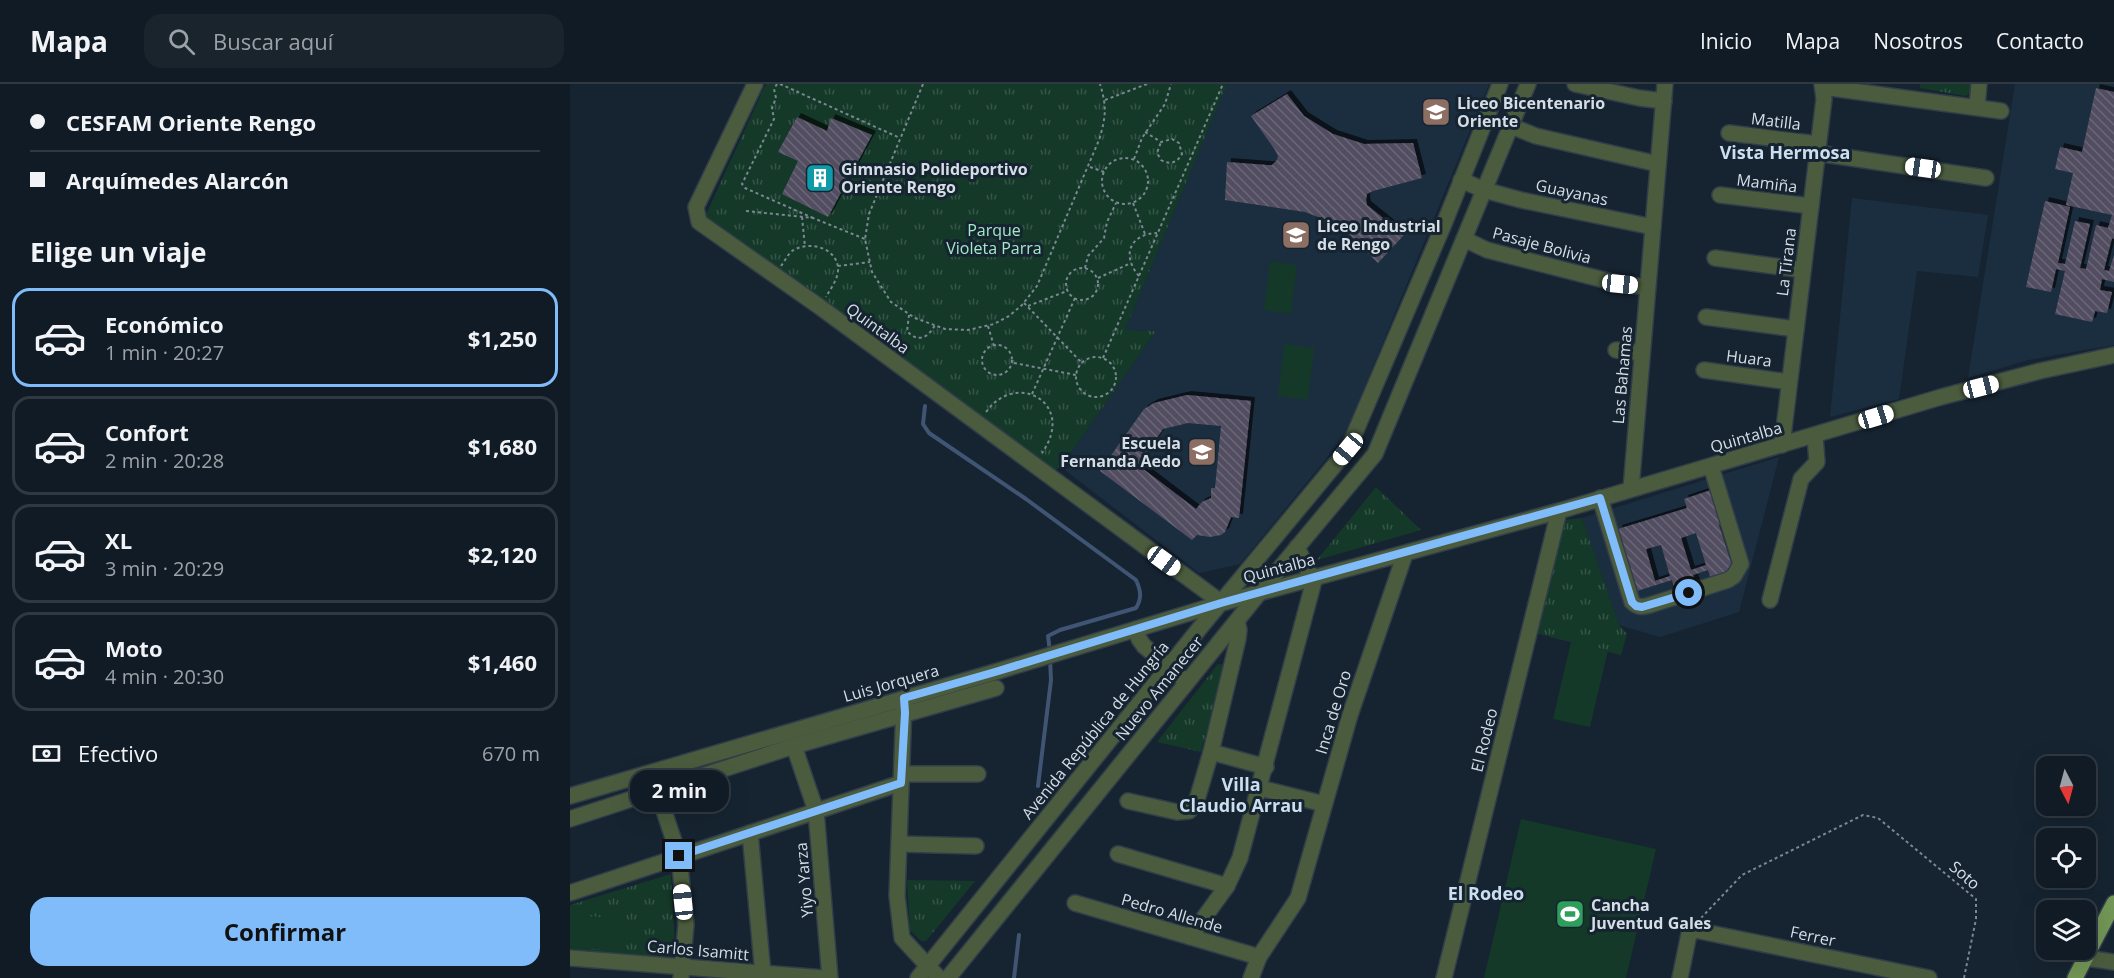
<!DOCTYPE html>
<html lang="es">
<meta charset="utf-8">
<style>
:root{--surface:#101b25;--page:#19242d;--text:#f1f3f6;--muted:#9ca1a7;--line:#303942;--accent:#81bcfa}
body{margin:0;font-family:"Open Sans",sans-serif;background:var(--page);color:var(--text);height:100vh;display:flex;flex-direction:column;font-size:22px;white-space:nowrap}
*{box-sizing:border-box;margin:0}
p{font-size:20px;color:var(--muted)}
.icon{flex:none;width:33px;height:33px;fill:none;stroke:currentColor;stroke-width:2;stroke-linecap:round;stroke-linejoin:round}
.map{position:relative;flex:1;overflow:hidden}
.drawer{display:flex;flex-direction:column;background:var(--surface);width:570px}
.drawer>*{flex:none}
.top-card{display:grid;align-content:center;height:132px;padding:0 30px;background:var(--surface)}
.needle{width:39px;rotate:174deg}
.fabs{position:absolute;left:1466px;top:672px;display:grid;gap:12px}
.fabs a{display:grid;place-items:center;width:60px;height:60px;border-radius:12px;background:var(--surface);box-shadow:0 6px 24px #0002,0 0 0 2px var(--line);font-size:30px}
.end{position:absolute;width:27px;height:27px;margin:-14px;border:8px solid #81bcfa;background:#111;box-shadow:0 0 0 3px #111}
.from{border-radius:50%}
.bubble{position:absolute;height:42px;border-radius:18px;background:var(--surface);box-shadow:0 6px 24px #0002,0 0 0 2px var(--line);font-size:20px;font-weight:700;line-height:42px;text-align:center}
.car{position:absolute;width:18px;height:36px;margin:-18px -9px;border-radius:8px;box-shadow:0 0 4px 2px #0007;background:linear-gradient(#fff 24%,#345 0 40%,#fff 0 76%,#345 0 86%,#fff 0)}
.top-card b{display:flex;align-items:center;gap:21px;height:57px;font-size:22px}
.top-card b+b{border-top:2px solid var(--line)}
.top-card i{width:15px;height:15px;background:var(--text)}
ul{padding:0;list-style:none}
li{display:flex;align-items:center;gap:18px;height:99px;margin:0 12px 9px;padding:0 18px;border:3px solid var(--line);border-radius:18px}
li div{flex:1}
li b{display:block;font-size:22px}
li em{font-style:normal;font-weight:700}
li.active{border-color:var(--accent)}
li>.icon{width:54px;height:54px;stroke-width:1.5}
h2{padding:0 30px;font-size:27px;line-height:72px}
.pay{display:flex;align-items:center;gap:15px;height:66px;padding:0 30px;font-size:22px}
.pay p{margin-inline-start:auto}
.action{display:flex;gap:12px;margin-top:auto;padding:12px 30px}
.action a{flex:1;height:69px;border-radius:18px;background:var(--accent);color:#111;font-size:24px;font-weight:700;line-height:69px;text-align:center}
header{display:flex;align-items:center;gap:36px;box-sizing:border-box;height:84px;padding:0 30px;background:var(--surface);border-bottom:2px solid var(--line)}
header strong{font-size:28px}
nav{display:flex;gap:33px;margin-inline-start:auto;font-size:21px}
.search{width:420px;height:54px;background:var(--page);display:flex;align-items:center;gap:15px;box-sizing:border-box;padding:0 21px;border-radius:18px;color:var(--muted);font-size:22px}
main{display:flex;flex:1;min-height:0}
.map>svg:first-child{display:block}
</style>
<header>
<strong>Mapa</strong>
<div class="search"><svg class="icon" aria-label="search" viewBox="0 0 24 24"><circle cx="10" cy="10" r="6"/><path d="M15 15l6 6"/></svg>Buscar aquí</div>
<nav><a>Inicio</a><a>Mapa</a><a>Nosotros</a><a>Contacto</a></nav>
</header>
<main>
<section class="drawer">
<div class="top-card">
<b><i class="from"></i>CESFAM Oriente Rengo</b>
<b><i></i>Arquímedes Alarcón</b>
</div>
<h2>Elige un viaje</h2>
<ul>
<li class="active"><svg class="icon" aria-label="car" viewBox="0 0 24 24"><path d="M5 17H2v-5l4-1 3-4h7l3 4 3 1v5h-3M9 17h6M6 11h13"/><circle cx="7" cy="17" r="2"/><circle cx="17" cy="17" r="2"/></svg><div><b>Económico</b><p>1 min · 20:27</p></div><em>$1,250</em></li>
<li><svg class="icon" aria-label="car" viewBox="0 0 24 24"><path d="M5 17H2v-5l4-1 3-4h7l3 4 3 1v5h-3M9 17h6M6 11h13"/><circle cx="7" cy="17" r="2"/><circle cx="17" cy="17" r="2"/></svg><div><b>Confort</b><p>2 min · 20:28</p></div><em>$1,680</em></li>
<li><svg class="icon" aria-label="car" viewBox="0 0 24 24"><path d="M5 17H2v-5l4-1 3-4h7l3 4 3 1v5h-3M9 17h6M6 11h13"/><circle cx="7" cy="17" r="2"/><circle cx="17" cy="17" r="2"/></svg><div><b>XL</b><p>3 min · 20:29</p></div><em>$2,120</em></li>
<li><svg class="icon" aria-label="car" viewBox="0 0 24 24"><path d="M5 17H2v-5l4-1 3-4h7l3 4 3 1v5h-3M9 17h6M6 11h13"/><circle cx="7" cy="17" r="2"/><circle cx="17" cy="17" r="2"/></svg><div><b>Moto</b><p>4 min · 20:30</p></div><em>$1,460</em></li>
</ul>
<div class="pay"><svg class="icon" aria-label="cash" viewBox="0 0 24 24"><path d="M3 7h18v10H3z"/><circle cx="12" cy="12" r="2"/></svg>Efectivo<p>670 m</p></div>
<div class="action"><a>Confirmar</a></div>
</section>
<div class="map">
<svg width="1544" height="894" viewBox="0 0 1544 894">
<defs>
<pattern id="grass-tufts" width="24" height="20" patternUnits="userSpaceOnUse" patternTransform="scale(1.5)"><rect width="24" height="20" fill="#143929"/><path d="M3 7l-1-3M5 7V3M7 7l1-3M15 17l-1-3M17 17v-4M19 17l1-3" fill="none" stroke="#355548"/></pattern>
<pattern id="building-back-hatch" width="6" height="6" patternUnits="userSpaceOnUse" patternTransform="scale(1.5)"><rect width="6" height="6" fill="#524e62"/><path d="M-1 5l2 2M0 0l6 6M5-1l2 2" fill="none" stroke="#6a6778"/></pattern>
<filter id="shadow"><feDropShadow dx="4" dy="-4" stdDeviation="0" flood-color="#0009"/></filter>
</defs>
<rect width="100%" height="100%" fill="#162431"/>
<g fill="#1b2e40">
<path d="M657 0H919L774 353 670 480 629 489 491 383 586 247 555 246Z"/>
<path d="M1445 0H1544V261L1458 276 1398 294Z"/>
<path d="M1282 114 1418 131 1408 193 1347 187 1329 315 1260 333Z"/>
<path d="M1209 373 1169 528 1090 553 1049 541 1012 434Z"/>
</g>
<g fill="url(#grass-tufts)">
<path d="M196 0H657L555 246 586 247 491 383 482 387 132 139Z"/>
<path d="M1350 0H1404L1403 6 1396 12 1350 4Z"/>
<path d="M806 403 851 446 747 476Z"/>
<path d="M1012 434 1049 541 1057 550 1051 571 965 549 995 436Z"/>
<path d="M648 580 654 581 631 668 587 658Z"/>
<path d="M101 790 105 862 104 878 0 868V821Z"/>
<path d="M337 796 405 797 356 857H351L340 846Z"/>
</g>
<g fill="#143929">
<path d="M700 177 727 181 721 230 694 226Z"/>
<path d="M714 260 744 264 738 316 708 312Z"/>
<path d="M1001 558 1038 566 1020 643 983 635Z"/>
<path d="M951 735 1086 765 1056 894H914Z"/>
<path d="M0 831 56 835 53 867 0 863Z"/>
</g>
<g fill="none" stroke-linecap="round" stroke-linejoin="round">
<g stroke="#405573" stroke-width="4">
<path d="M355 322 353 340 359 349 456 415 566 496C571 507 572 514 566 524L490 546 478 552 480 568"/>
<path d="M468 702 481 596 480 575"/>
<path d="M444 894 449 851"/>
</g>
</g>
<g fill="url(#building-back-hatch)" fill-rule="evenodd" filter="url(#shadow)">
<path d="M1526 4 1544 8V155L1542 154 1534 186 1539 187 1544 171V198L1532 195 1530 206 1542 208 1537 229 1525 227 1522 238 1485 230 1495 187 1486 185 1481 208 1456 203 1475 117 1500 123 1488 179 1495 180 1505 137 1520 140 1510 184 1516 185 1526 141 1538 144 1542 131 1496 121 1503 89 1485 85 1490 63 1512 68Z"/>
<path d="M717 10 734 32 763 50 794 60 843 59 852 94 803 107 797 110 796 116 797 121 834 151 808 179 775 146 756 136 735 128 655 116 657 78 697 81H702L707 76 708 72 705 66 681 32Z"/>
<path d="M227 33 257 47 261 34 302 51 258 133 212 110 228 77 208 68Z"/>
<path d="M617 311 681 317 669 434 661 433 655 448 651 451 640 453 627 451 622 456 530 387 574 325 584 319ZM618 339 651 342 645 404H641V414L632 418 626 425 568 381 593 345Z"/>
<path d="M1144 405 1155 440 1149 441 1164 488 1141 495 1138 486 1123 491 1126 499 1105 506 1102 496 1067 507 1048 445 1117 424 1114 415ZM1126 449 1136 481 1121 486 1111 454ZM1091 461 1100 492 1085 497 1076 465Z"/>
</g>
<g fill="none" stroke-linecap="round" stroke-linejoin="round">
<g stroke="#313e4a" stroke-width="18">
<g id="minor">
<path d="M185 0 126 123 129 138 250 223 652 519"/>
<path d="M1005 0 1069 14 1094 17"/>
<path d="M1253 3 1431 27"/>
<path d="M1407 23 1409 0"/>
<path d="M941 42 966 52 1088 80"/>
<path d="M1159 49 1248 60"/>
<path d="M1247 69 1416 94"/>
<path d="M891 96 914 106 951 116 1083 143"/>
<path d="M1150 111 1241 122"/>
<path d="M894 155 917 166 1050 200 1077 203"/>
<path d="M1145 174 1233 186"/>
<path d="M1136 233 1226 245"/>
<path d="M1046 266 1072 269"/>
<path d="M1134 286 1219 298"/>
<path d="M1212 361 1254 15 1252 0"/>
<path d="M1061 405 1095 0"/>
<path d="M1030 414 1062 518C1068 524 1073 523 1080 521L1158 496 1164 492 1171 480 1141 382"/>
<path d="M1200 516 1231 395 1247 378 1245 352"/>
<path d="M566 545 569 555 574 562 617 598"/>
<path d="M334 620 327 812 332 854 369 894"/>
<path d="M224 662 246 727 260 894"/>
<path d="M641 668 696 683"/>
<path d="M332 690H408"/>
<path d="M84 697 109 772 116 841 111 894"/>
<path d="M690 704 754 720"/>
<path d="M0 712 425 588 652 519 989 427 1371 313 1470 287 1544 271"/>
<path d="M558 717 607 728 619 727 626 719 641 668 668 555 669 546 667 537"/>
<path d="M0 735 224 662 426 604"/>
<path d="M180 749 193 890"/>
<path d="M329 760 406 762"/>
<path d="M548 770 657 802"/>
<path d="M0 809 331 699"/>
<path d="M505 819 689 873"/>
<path d="M620 853 657 802 670 774 745 493 739 489 727 463"/>
<path d="M0 874 254 894"/>
<path d="M1516 874 1544 878"/>
<path d="M348 894 629 545 778 365 874 140 930 0"/>
<path d="M378 894 690 508 805 370 958 0"/>
<path d="M681 894 689 873 728 814 780 631 835 470"/>
<path d="M874 894 989 427"/>
<path d="M1110 894 1120 845 1359 894"/>
</g>
</g>
<g stroke="#313e4a" stroke-width="18">
<path id="major" d="M1505 894 1544 819"/>
</g>
<g stroke="#7b8792" stroke-width="2" stroke-dasharray="3 3" stroke-linecap="butt">
<path d="M207 0 204 5 206 14 202 24 204 35 172 100 175 104 243 134"/>
<path d="M210 0 330 54"/>
<path d="M353 0 299 130 295 155 302 188 321 218 345 234 375 245 398 246 424 240 439 232 452 221 467 202 529 56C536 33 537 23 530 0"/>
<path d="M535 16 577 0"/>
<path d="M575 48 591 58 602 55 609 59 612 70C607 79 600 81 591 76L587 69 591 58"/>
<circle cx="555" cy="97" r="23"/>
<path d="M564 75 572 54 595 20 601 0"/>
<path d="M520 83 534 88"/>
<path d="M563 119 575 150"/>
<path d="M176 127 243 134 295 155"/>
<path d="M232 133 235 163"/>
<path d="M211 182C215 177 218 170 222 167 237 157 265 162 268 183 269 194 261 204 256 213"/>
<path d="M268 182 300 178"/>
<circle cx="512" cy="200" r="16"/>
<path d="M515 184 518 172 534 154 537 138 546 119"/>
<path d="M569 192C551 171 560 150 587 149"/>
<path d="M528 194 561 179"/>
<path d="M454 219 512 279"/>
<path d="M458 222 497 207"/>
<path d="M339 231 337 247C348 259 358 254 365 241"/>
<path d="M418 242 424 262"/>
<circle cx="427" cy="276" r="15"/>
<circle cx="526" cy="293" r="20"/>
<path d="M533 274 653 0"/>
<path d="M444 279 506 291"/>
<path d="M462 310 505 214"/>
<path d="M416 328C446 286 507 319 472 369"/>
<path d="M1131 834 1172 791 1293 731 1308 734 1406 815V835L1394 894"/>
</g>
<use href="#minor" stroke="#4b5c3e" stroke-width="15"/>
<use href="#major" stroke="#729656" stroke-width="15"/>
</g>
<g fill="none" stroke-linecap="round" stroke-linejoin="round">
<path stroke="#81bcfa" stroke-width="8" d="M109 772 331 699 335 629 334 614 425 588 651 519 1030 414 1062 518 1066 522 1072 523 1119 509"/>
</g>
<defs>
<g id="school-square" transform="scale(1.5)"><rect x="-9" y="-9" width="18" height="18" rx="4" fill="#8d6e63" stroke="#162431"/><path d="M0-5L7-2L0 1L-7-2ZM-4 1L0 2.5L4 1V4Q0 6-4 4Z" fill="#fff"/></g>
<g id="building-square" transform="scale(1.5)"><rect x="-9" y="-9" width="18" height="18" rx="4" fill="#0f9aa8" stroke="#162431"/><path d="M-4-6H4V6H1V3H-1V6H-4ZM-2.5-4.3h1.7v1.8h-1.7ZM.8-4.3h1.7v1.8H.8ZM-2.5-1h1.7V.8h-1.7ZM.8-1h1.7V.8H.8Z" fill="#fff"/></g>
<g id="stadium-square" transform="scale(1.5)"><rect x="-9" y="-9" width="18" height="18" rx="4" fill="#2e9e5b" stroke="#162431"/><path d="M0-5a6.5 5 0 1 0 0 10a6.5 5 0 1 0 0-10ZM-3.5-1.8h7v3.6h-7Z" fill="#fff"/></g>
</defs>
<g fill-rule="evenodd">
<use href="#school-square" x="866" y="28"/>
<use href="#building-square" x="250" y="94"/>
<use href="#school-square" x="726" y="151"/>
<use href="#school-square" x="632" y="368"/>
<use href="#stadium-square" x="1000" y="830"/>
</g>
<g text-anchor="middle" stroke-width="6" stroke-linejoin="round" paint-order="stroke">
<g font-size="16" font-weight="bold" fill="#d5dee7" stroke="#162431" text-anchor="start">
<text x="887" y="25">Liceo Bicentenario<tspan x="887" dy="18">Oriente</tspan></text>
<text x="271" y="91">Gimnasio Polideportivo<tspan x="271" dy="18">Oriente Rengo</tspan></text>
<text x="747" y="148">Liceo Industrial<tspan x="747" dy="18">de Rengo</tspan></text>
<text x="611" y="365" text-anchor="end">Escuela<tspan x="611" dy="18">Fernanda Aedo</tspan></text>
<text x="1021" y="827">Cancha<tspan x="1021" dy="18">Juventud Gales</tspan></text>
</g>
<g font-size="16" fill="#d5dee7" stroke="#162431">
<text transform="translate(1206 37) rotate(7)" y="6">Matilla</text>
<text transform="translate(1197 99) rotate(7)" y="6">Mamiña</text>
<text transform="translate(1002 108) rotate(12)" y="6">Guayanas</text>
<text transform="translate(972 161) rotate(15)" y="6">Pasaje Bolivia</text>
<text transform="translate(1216 178) rotate(-83)" y="6">La Tirana</text>
<text transform="translate(308 244) rotate(36)" y="6">Quintalba</text>
<text transform="translate(1179 274) rotate(7)" y="6">Huara</text>
<text transform="translate(1052 291) rotate(-85)" y="6">Las Bahamas</text>
<text transform="translate(1176 353) rotate(-16)" y="6">Quintalba</text>
<text transform="translate(709 484) rotate(-15)" y="6">Quintalba</text>
<text transform="translate(321 599) rotate(-16)" y="6">Luis Jorquera</text>
<text transform="translate(589 604) rotate(-51)" y="6">Nuevo Amanecer</text>
<text transform="translate(763 628) rotate(-73)" y="6">Inca de Oro</text>
<text transform="translate(525 646) rotate(-51)" y="6">Avenida República de Hungría</text>
<text transform="translate(914 656) rotate(-76)" y="6">El Rodeo</text>
<text transform="translate(1395 791) rotate(41)" y="6">Soto</text>
<text transform="translate(234 796) rotate(-95)" y="6">Yiyo Yarza</text>
<text transform="translate(602 829) rotate(16)" y="6">Pedro Allende</text>
<text transform="translate(1243 852) rotate(12)" y="6">Ferrer</text>
<text transform="translate(128 866) rotate(5)" y="6">Carlos Isamitt</text>
</g>
<g font-size="16" fill="#a2e9c5" stroke="#162431">
<text x="424" y="152">Parque<tspan x="424" dy="18">Violeta Parra</tspan></text>
</g>
<g font-size="18" font-weight="bold" fill="#ccdff1" stroke="#162431">
<text x="1215" y="75">Vista Hermosa</text>
<text x="671" y="707">Villa<tspan x="671" dy="21">Claudio Arrau</tspan></text>
<text x="916" y="816">El Rodeo</text>
</g>
</g>
</svg>
<div class="fabs">
<a><svg class="needle" viewBox="-14 -14 28 28"><path d="M0-13l5 13h-10z" fill="#e53935"/><path d="M0 13l5-13h-10z" fill="#9ca1a7"/></svg></a>
<a><svg class="icon" aria-label="locate" viewBox="0 0 24 24"><circle cx="12" cy="12" r="6"/><path d="M12 2v4M12 18v4M2 12h4M18 12h4"/></svg></a>
<a><svg class="icon" aria-label="layers" viewBox="0 0 24 24"><path d="M12 4l9 5-9 5-9-5zM3 14l9 5 9-5"/></svg></a>
</div>
<i class="end from" style="left:1119px;top:509px"></i>
<i class="end" style="left:109px;top:772px"></i>
<div class="bubble" style="left:60px;top:686px;width:99px">2 min</div>
<i class="car" style="left:1353px;top:84px;rotate:278deg"></i>
<i class="car" style="left:1050px;top:200px;rotate:96deg"></i>
<i class="car" style="left:1411px;top:303px;rotate:76deg"></i>
<i class="car" style="left:1306px;top:333px;rotate:73deg"></i>
<i class="car" style="left:778px;top:365px;rotate:220deg"></i>
<i class="car" style="left:594px;top:477px;rotate:126deg"></i>
<i class="car" style="left:113px;top:818px;rotate:354deg"></i>
</div>
</main>
